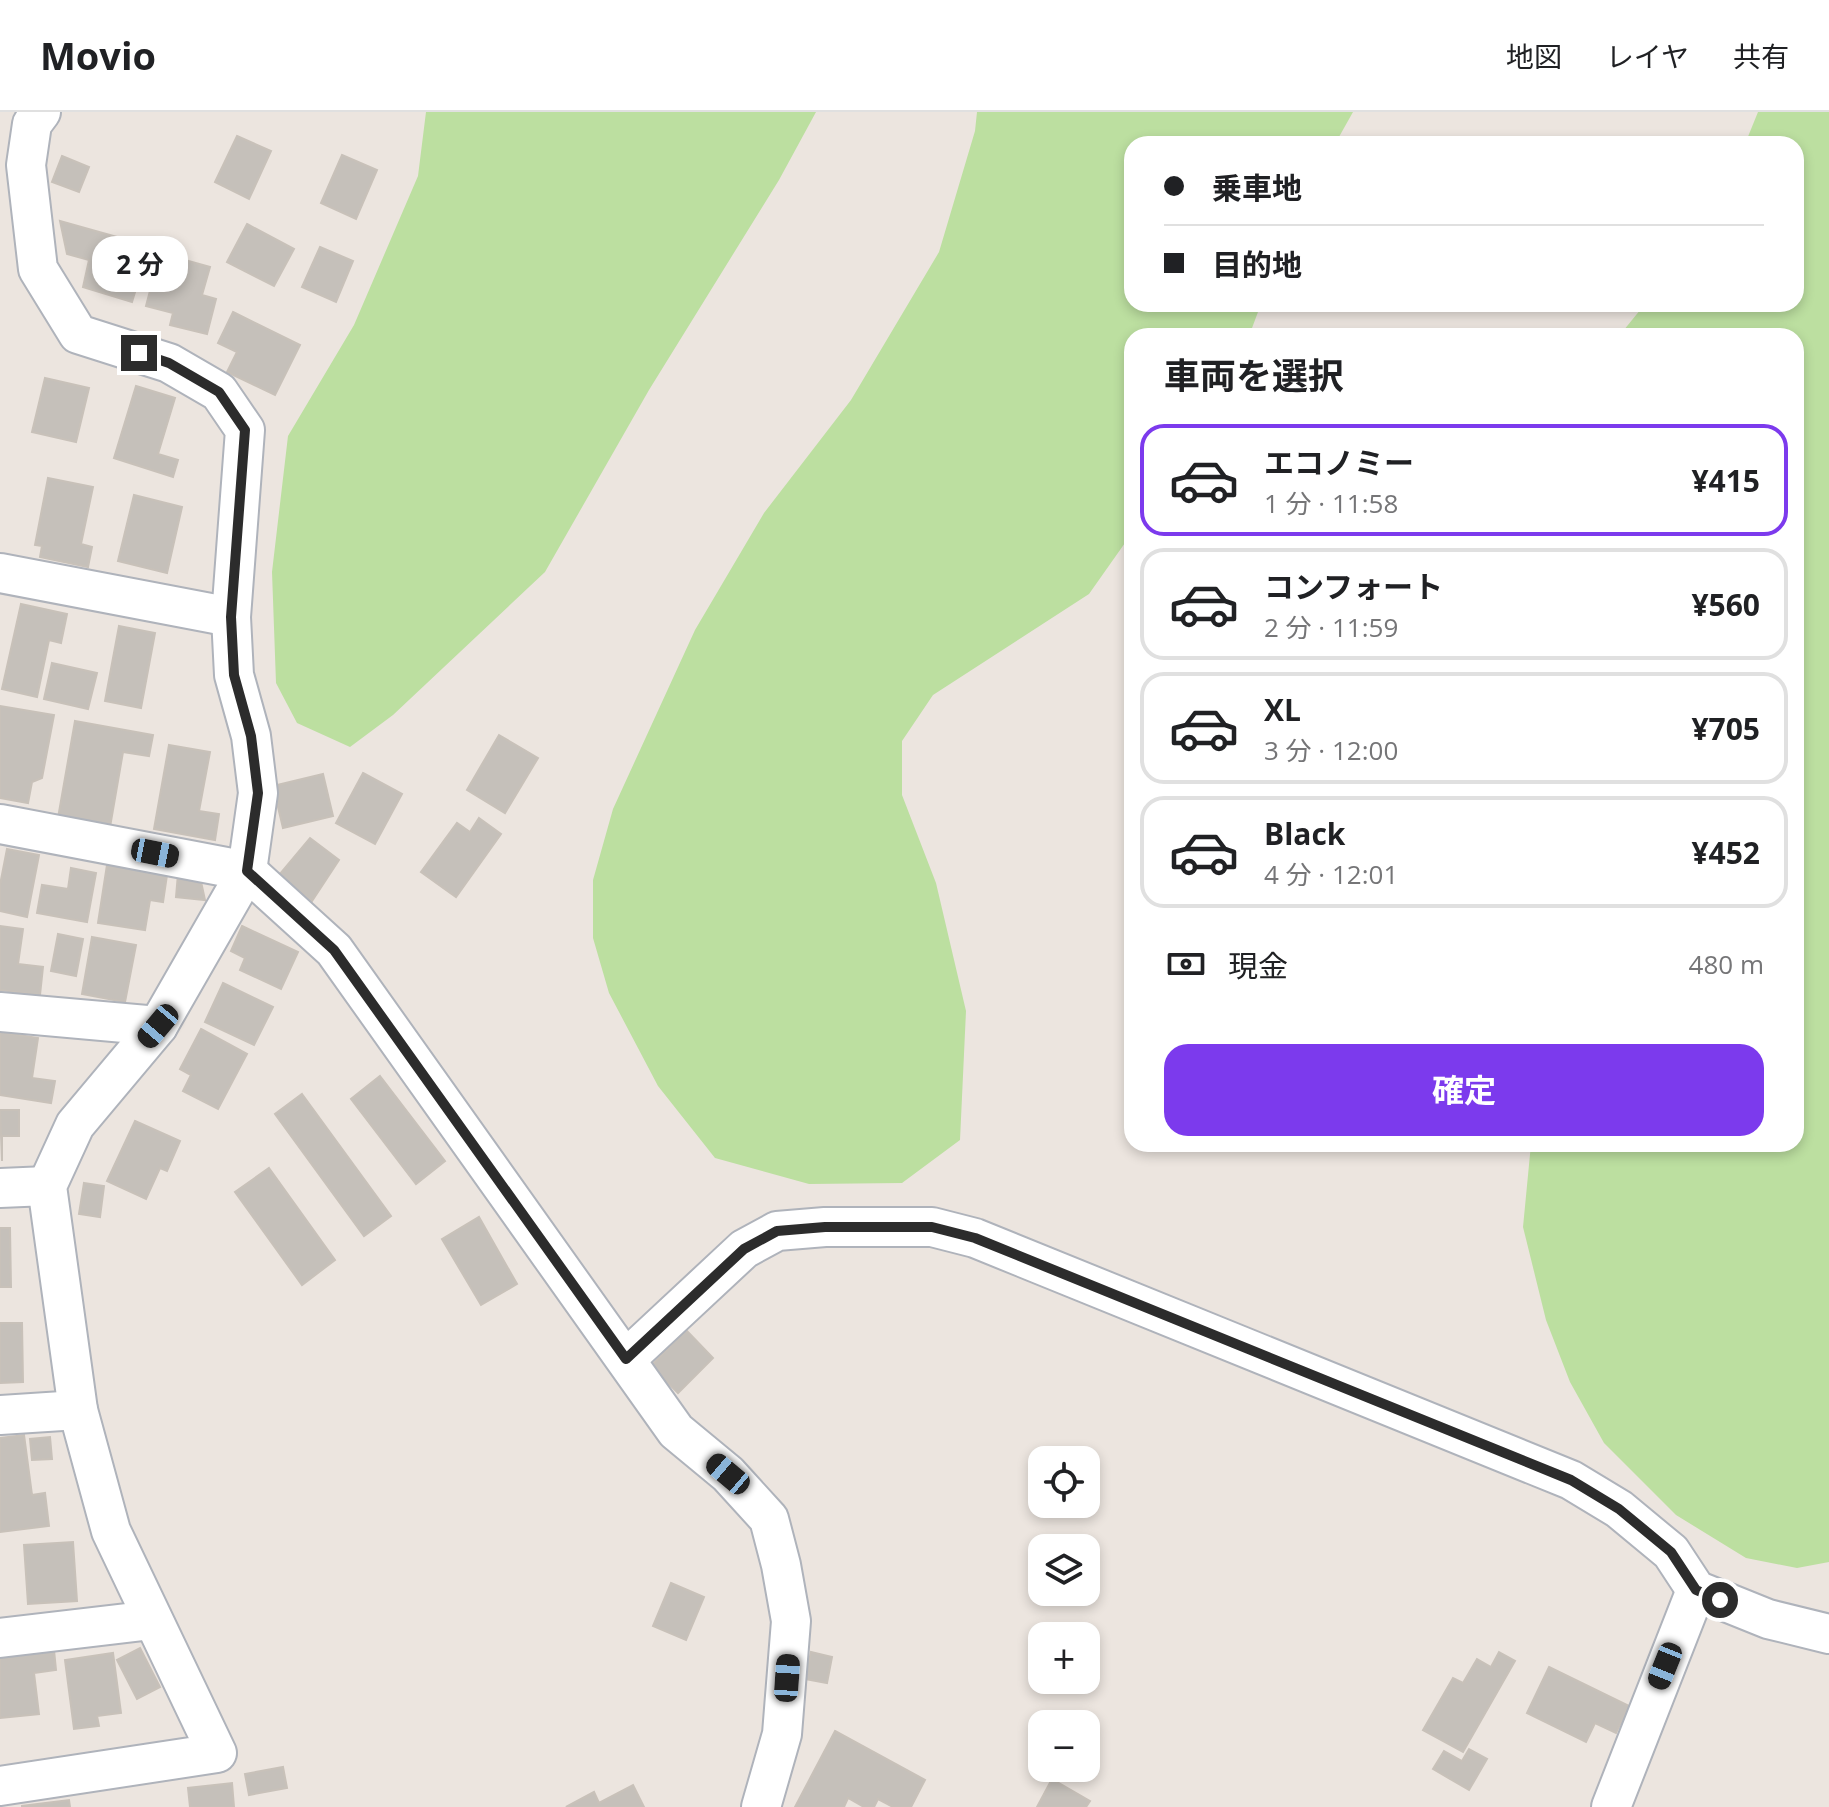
<!DOCTYPE html>
<html lang="ja">
<meta charset="utf-8">
<style>
:root{--surface:#fff;--page:#f2f2f2;--text:#202124;--muted:#757577;--line:#e0e0e0;--accent:#7c3aed}
body{margin:0;font-family:"Open Sans","Noto Sans JP",sans-serif;background:var(--page);color:var(--text);height:100vh;display:flex;flex-direction:column;font-size:30px;white-space:nowrap}
*{box-sizing:border-box;margin:0}
p{font-size:26px;color:var(--muted)}
.icon{flex:none;width:44px;height:44px;fill:none;stroke:currentColor;stroke-width:2;stroke-linecap:round;stroke-linejoin:round}
.map{position:relative;flex:1;overflow:hidden}
.sheet{position:absolute;left:1124px;top:216px;width:680px;height:824px;display:flex;flex-direction:column;background:var(--surface);border-radius:24px;box-shadow:0 4px 12px #0003}
.sheet>*{flex:none}
.guide{position:absolute;left:1124px;top:24px;width:680px;height:176px;border-radius:24px;box-shadow:0 4px 12px #0003;display:grid;align-content:center;height:176px;padding:0 40px;background:var(--surface)}
.controls{position:absolute;left:1028px;top:1334px;display:grid;gap:16px}
.controls a{display:grid;place-items:center;width:72px;height:72px;border-radius:16px;background:var(--surface);box-shadow:0 4px 12px #0003;font-size:40px}
.end{position:absolute;width:36px;height:36px;margin:-18px;border:10px solid #2c2c2c;background:#fff;box-shadow:0 0 0 4px #fff}
.from{border-radius:50%}
.bubble{position:absolute;height:56px;border-radius:24px;background:var(--surface);box-shadow:0 4px 12px #0003;font-size:26px;font-weight:700;line-height:56px;text-align:center}
.car{position:absolute;width:24px;height:48px;margin:-24px -12px;border-radius:10px;box-shadow:0 0 6px 2px #0007;background:linear-gradient(#222 24%,#8ab4d8 0 40%,#222 0 76%,#8ab4d8 0 86%,#222 0)}
.guide b{display:flex;align-items:center;gap:28px;height:76px;font-size:30px}
.guide b+b{border-top:2px solid var(--line)}
.guide i{width:20px;height:20px;background:var(--text)}
ul{padding:0;list-style:none}
li{display:flex;align-items:center;gap:24px;height:112px;margin:0 16px 12px;padding:0 24px;border:4px solid var(--line);border-radius:24px}
li div{flex:1}
li b{display:block;font-size:30px}
li em{font-style:normal;font-weight:700}
li.on{border-color:var(--accent)}
li>.icon{width:72px;height:72px;stroke-width:1.5}
h2{padding:0 40px;font-size:36px;line-height:96px}
.pay{display:flex;align-items:center;gap:20px;height:88px;padding:0 40px;font-size:30px}
.pay p{margin-inline-start:auto}
.action{display:flex;gap:16px;margin-top:auto;padding:16px 40px}
.action a{flex:1;height:92px;border-radius:24px;background:var(--accent);color:#fff;font-size:32px;font-weight:700;line-height:92px;text-align:center}
header{display:flex;align-items:center;gap:48px;box-sizing:border-box;height:112px;padding:0 40px;background:var(--surface);border-bottom:2px solid var(--line)}
header strong{font-size:38px}
nav{display:flex;gap:44px;margin-inline-start:auto;font-size:28px}
.map>svg:first-child{display:block}
</style>
<header>
<strong>Movio</strong>
<nav><a>地図</a><a>レイヤ</a><a>共有</a></nav>
</header>
<div class="map">
<svg width="1829" height="1695" viewBox="0 0 1829 1695">
<rect width="100%" height="100%" fill="#ece5df"/>
<g fill="#bcdfa0">
<path d="M426 0H816L779 68 649 278 545 460 393 603 350 635 297 611 276 571 272 460 288 324 354 213 418 64Z"/>
<path d="M977 0H1353L1335 32H1132V192H1261L1249 224H1132V421L1089 482 933 583 902 629V683L936 771 966 899 960 1028 902 1071 809 1072 715 1046 658 974 609 881 593 826V768L613 697 695 518 764 401 851 288 939 140 975 19Z"/>
<path d="M1758 0H1829V1450L1797 1456 1746 1446 1676 1403 1604 1331 1570 1270 1546 1208 1523 1115 1531 1032H1796V224H1619L1645 192H1796V32H1745Z"/>
</g>
<g fill="#c5c0ba" stroke="#c8c1b9" stroke-width="2">
<path d="M237 24 271 39 249 87 215 70Z"/>
<path d="M342 43 377 58 356 107 321 91Z"/>
<path d="M62 44 89 55 79 80 52 70Z"/>
<path d="M60 109 149 134 132 190 83 175 89 148 67 142Z"/>
<path d="M247 112 294 137 274 174 227 150Z"/>
<path d="M320 135 353 149 336 190 302 175Z"/>
<path d="M160 141 210 155 202 183 216 187 207 222 170 213 173 201 146 194Z"/>
<path d="M233 200 300 233 275 283 227 260 237 240 218 231Z"/>
<path d="M45 266 89 276 76 330 32 320Z"/>
<path d="M136 274 175 286 158 342 178 348 173 365 114 346Z"/>
<path d="M48 366 93 375 81 432 92 435 88 455 40 445 42 434 35 433Z"/>
<path d="M134 383 182 395 167 461 118 449Z"/>
<path d="M21 492 67 502 61 531 49 528 37 585 2 577Z"/>
<path d="M119 514 155 521 141 596 105 589Z"/>
<path d="M52 551 97 561 88 597 44 587Z"/>
<path d="M0 594 54 603 42 666 32 670 28 691 0 686Z"/>
<path d="M75 609 153 623 149 644 123 640 110 715 58 706Z"/>
<path d="M499 623 538 646 505 701 467 678Z"/>
<path d="M169 633 210 640 199 699 219 702 215 728 154 717Z"/>
<path d="M363 661 402 682 375 732 336 711Z"/>
<path d="M323 662 333 704 283 716 273 674Z"/>
<path d="M479 706 501 722 456 785 421 760 457 711 470 720Z"/>
<path d="M310 726 339 748 312 789 279 763Z"/>
<path d="M7 737 39 743 27 805 0 799V773Z"/>
<path d="M107 753 167 763 163 790 150 788 145 818 98 811Z"/>
<path d="M71 756 96 761 87 810 37 801 42 773 68 777Z"/>
<path d="M178 762 200 765 205 788 176 785Z"/>
<path d="M0 814 23 817 18 852 43 855 40 883 0 878Z"/>
<path d="M242 814 298 840 281 877 240 858 245 846 231 839Z"/>
<path d="M58 822 83 827 76 864 51 859Z"/>
<path d="M92 825 136 833 125 890 82 882Z"/>
<path d="M223 871 273 895 254 933 205 910Z"/>
<path d="M201 917 247 942 218 997 183 979 191 963 180 957Z"/>
<path d="M0 920 38 926 32 966 55 969 51 991 0 983Z"/>
<path d="M380 964 445 1049 416 1072 351 987Z"/>
<path d="M302 982 391 1104 364 1124 275 1002Z"/>
<path d="M0 998H19V1024H2V1049Z"/>
<path d="M135 1009 180 1029 167 1059 160 1056 146 1087 107 1069Z"/>
<path d="M269 1056 335 1148 302 1173 235 1080Z"/>
<path d="M84 1071 104 1074 100 1105 79 1102Z"/>
<path d="M479 1105 517 1172 481 1193 442 1127Z"/>
<path d="M0 1116H10L11 1175H0Z"/>
<path d="M0 1211H22L23 1270 0 1271Z"/>
<path d="M686 1218 713 1246 678 1281 651 1254Z"/>
<path d="M24 1323 32 1383 45 1381 49 1414 0 1420V1326Z"/>
<path d="M50 1325 52 1347 32 1348 30 1327Z"/>
<path d="M73 1430 77 1489 28 1492 24 1433Z"/>
<path d="M671 1471 704 1485 686 1528 653 1514Z"/>
<path d="M140 1536 160 1575 137 1587 117 1548Z"/>
<path d="M54 1538 56 1558 34 1561 39 1602 0 1606V1543Z"/>
<path d="M811 1540 832 1545 827 1571 805 1567Z"/>
<path d="M1499 1540 1515 1549 1463 1640 1423 1618 1453 1566 1463 1571 1477 1547 1491 1555Z"/>
<path d="M113 1541 121 1601 97 1604 99 1614 74 1617 65 1548Z"/>
<path d="M1549 1555 1629 1594 1616 1621 1595 1611 1586 1630 1527 1601Z"/>
<path d="M835 1619 925 1668 911 1695H893L878 1687 874 1695H864L848 1686 844 1695H795Z"/>
<path d="M1469 1637 1487 1647 1469 1678 1433 1657 1444 1639 1462 1649Z"/>
<path d="M283 1655 287 1676 249 1683 245 1662Z"/>
<path d="M1052 1667 1090 1689 1086 1695H1037Z"/>
<path d="M232 1671 234 1695H190L188 1676Z"/>
<path d="M633 1673 644 1695H566L594 1680 599 1691Z"/>
<path d="M69 1688 70 1695H22V1694Z"/>
</g>
<g fill="none" stroke-linecap="round" stroke-linejoin="round">
<g stroke="#afb3bb" stroke-width="42">
<g id="minor">
<path d="M0 461 231 505"/>
<path d="M0 712 247 759 334 838 676 1319 728 1362 769 1407 781 1453 791 1509 782 1622 761 1695"/>
<path d="M0 900 158 914"/>
<path d="M0 1076 47 1074"/>
<path d="M626 1247 744 1137 777 1119 825 1115H932L975 1126 1571 1368 1619 1397 1671 1440 1696 1478 1768 1507 1829 1522"/>
<path d="M0 1303 78 1298"/>
<path d="M0 1526 152 1508"/>
<path d="M0 1674 217 1641 111 1419 78 1298 47 1074 75 1013 158 914 247 759 258 681 251 624 234 563 231 505 245 318 219 280 169 251 78 222 38 157 26 53 32 12 41 0"/>
<path d="M1611 1695 1696 1478"/>
</g>
</g>
<use href="#minor" stroke="#fff" stroke-width="38"/>
</g>
<g fill="none" stroke-linecap="round" stroke-linejoin="round">
<path stroke="#2c2c2c" stroke-width="10" d="M139 241 169 251 219 280 245 318 231 505 234 563 251 624 258 681 247 759 334 838 626 1247 744 1137 777 1119 825 1115H932L975 1126 1571 1368 1619 1397 1671 1440 1696 1478 1720 1488"/>
</g>
</svg>
<div class="controls">
<a><svg class="icon" aria-label="locate" viewBox="0 0 24 24"><circle cx="12" cy="12" r="6"/><path d="M12 2v4M12 18v4M2 12h4M18 12h4"/></svg></a>
<a><svg class="icon" aria-label="layers" viewBox="0 0 24 24"><path d="M12 4l9 5-9 5-9-5zM3 14l9 5 9-5"/></svg></a>
<a>+</a>
<a>−</a>
</div>
<i class="end from" style="left:1720px;top:1488px"></i>
<i class="end" style="left:139px;top:241px"></i>
<div class="bubble" style="left:92px;top:124px;width:96px">2 分</div>
<i class="car" style="left:155px;top:741px;rotate:101deg"></i>
<i class="car" style="left:158px;top:914px;rotate:220deg"></i>
<i class="car" style="left:728px;top:1362px;rotate:310deg"></i>
<i class="car" style="left:1665px;top:1554px;rotate:202deg"></i>
<i class="car" style="left:787px;top:1566px;rotate:4deg"></i>
<div class="guide">
<b><i class="from"></i>乗車地</b>
<b><i></i>目的地</b>
</div>
<section class="sheet">
<h2>車両を選択</h2>
<ul>
<li class="on"><svg class="icon" aria-label="car" viewBox="0 0 24 24"><path d="M5 17H2v-5l4-1 3-4h7l3 4 3 1v5h-3M9 17h6M6 11h13"/><circle cx="7" cy="17" r="2"/><circle cx="17" cy="17" r="2"/></svg><div><b>エコノミー</b><p>1 分 · 11:58</p></div><em>¥415</em></li>
<li><svg class="icon" aria-label="car" viewBox="0 0 24 24"><path d="M5 17H2v-5l4-1 3-4h7l3 4 3 1v5h-3M9 17h6M6 11h13"/><circle cx="7" cy="17" r="2"/><circle cx="17" cy="17" r="2"/></svg><div><b>コンフォート</b><p>2 分 · 11:59</p></div><em>¥560</em></li>
<li><svg class="icon" aria-label="car" viewBox="0 0 24 24"><path d="M5 17H2v-5l4-1 3-4h7l3 4 3 1v5h-3M9 17h6M6 11h13"/><circle cx="7" cy="17" r="2"/><circle cx="17" cy="17" r="2"/></svg><div><b>XL</b><p>3 分 · 12:00</p></div><em>¥705</em></li>
<li><svg class="icon" aria-label="car" viewBox="0 0 24 24"><path d="M5 17H2v-5l4-1 3-4h7l3 4 3 1v5h-3M9 17h6M6 11h13"/><circle cx="7" cy="17" r="2"/><circle cx="17" cy="17" r="2"/></svg><div><b>Black</b><p>4 分 · 12:01</p></div><em>¥452</em></li>
</ul>
<div class="pay"><svg class="icon" aria-label="cash" viewBox="0 0 24 24"><path d="M3 7h18v10H3z"/><circle cx="12" cy="12" r="2"/></svg>現金<p>480 m</p></div>
<div class="action"><a>確定</a></div>
</section>
</div>
